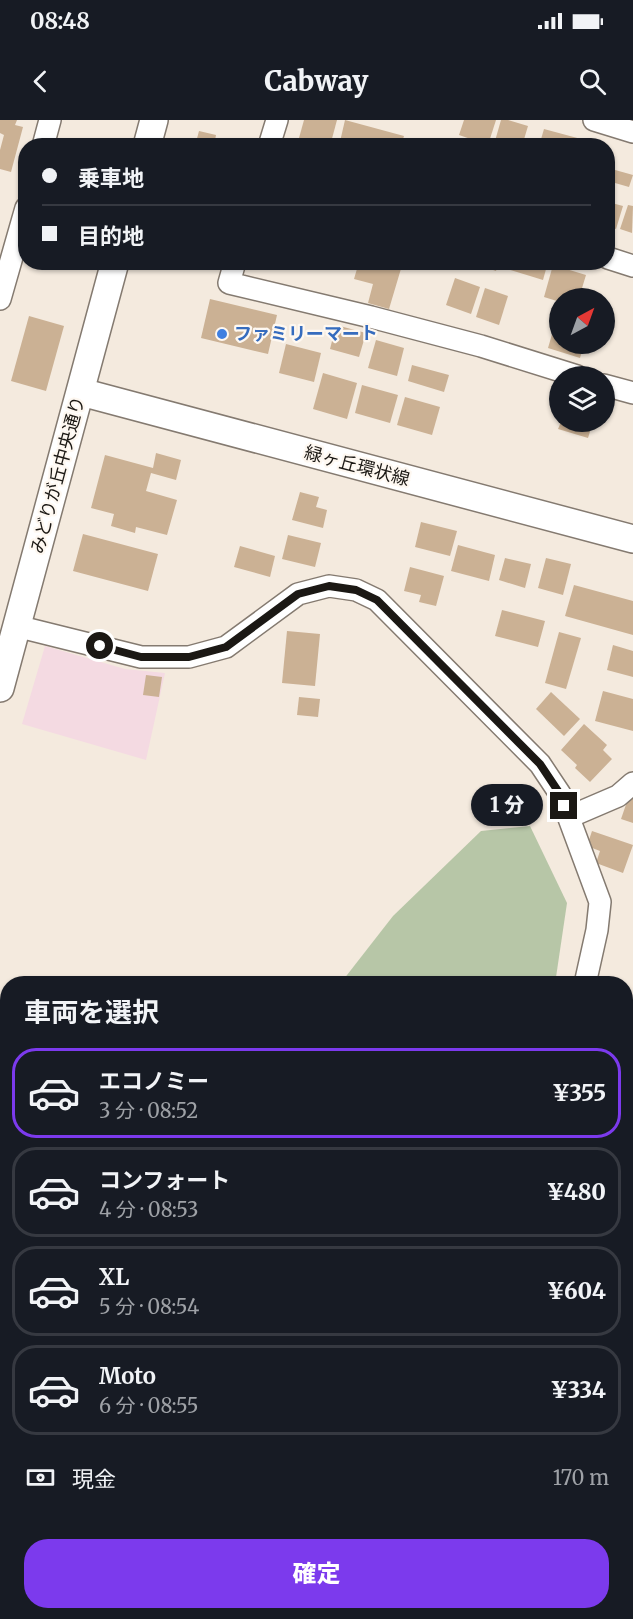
<!DOCTYPE html>
<html lang="ja">
<meta charset="utf-8">
<style>
:root{--surface:#171b24;--page:#20242c;--text:#f1f3f6;--muted:#9ea1a6;--line:#363941;--accent:#7c3aed}
body{margin:0;font-family:Merriweather,"Noto Sans JP",serif;background:var(--page);color:var(--text);height:100vh;display:flex;flex-direction:column;font-size:22px;white-space:nowrap}
*{box-sizing:border-box;margin:0}
p{font-size:20px;color:var(--muted)}
.icon{flex:none;width:33px;height:33px;fill:none;stroke:currentColor;stroke-width:2;stroke-linecap:round;stroke-linejoin:round}
.map{position:relative;flex:1;overflow:hidden}
.details{position:absolute;left:0px;top:856px;width:633px;height:644px;display:flex;flex-direction:column;background:var(--surface);border-radius:24px 24px 0 0;box-shadow:0 2px 4px #0004}
.details>*{flex:none}
.banner{position:absolute;left:18px;top:18px;width:597px;height:132px;border-radius:24px;box-shadow:0 2px 4px #0004;display:grid;align-content:center;height:132px;padding:0 24px;background:var(--surface)}
.needle{width:39px;rotate:41deg}
.buttons{position:absolute;left:549px;top:168px;display:grid;gap:12px}
.buttons a{display:grid;place-items:center;width:66px;height:66px;border-radius:50%;background:var(--surface);box-shadow:0 2px 4px #0004;font-size:30px}
.end{position:absolute;width:27px;height:27px;margin:-14px;border:8px solid #1b1814;background:#fff;box-shadow:0 0 0 3px #fff}
.from{border-radius:50%}
.bubble{position:absolute;height:42px;border-radius:21px;background:var(--surface);box-shadow:0 2px 4px #0004;font-size:20px;font-weight:800;line-height:42px;text-align:center}
.banner b{display:flex;align-items:center;gap:21px;height:57px;font-size:22px}
.banner b+b{border-top:2px solid var(--line)}
.banner i{width:15px;height:15px;background:var(--text)}
ul{padding:0;list-style:none}
li{display:flex;align-items:center;gap:18px;height:90px;margin:0 12px 9px;padding:0 12px;border:3px solid var(--line);border-radius:24px}
li div{flex:1}
li b{display:block;font-size:22px}
li em{font-style:normal;font-weight:800}
li.active{border-color:var(--accent)}
li>.icon{width:54px;height:54px;stroke-width:1.5}
h2{padding:0 24px;font-size:27px;line-height:72px}
.pay{display:flex;align-items:center;gap:15px;height:66px;padding:0 24px;font-size:22px}
.pay p{margin-inline-start:auto}
.action{display:flex;gap:12px;margin-top:auto;padding:12px 24px}
.action a{flex:1;height:69px;border-radius:24px;background:var(--accent);color:#fff;font-size:24px;font-weight:800;line-height:69px;text-align:center}
.status{display:flex;justify-content:space-between;align-items:center;height:42px;padding:0 30px;background:var(--surface);direction:ltr}
.status svg{height:16px;fill:currentColor}
header{display:flex;justify-content:space-between;align-items:center;height:78px;padding:0 24px;background:var(--surface);font-size:27px;font-weight:800}
.map>svg:first-child{display:block}
</style>
<div class="status"><b>08:48</b><svg viewBox="0 0 49 12"><path d="M0 12V9h3v3zM5 12V6h3v6zM10 12V3h3v9zM15 12V0h3v12zM26 1h20v11H26zM47 4h2v5h-2z"/></svg></div>
<header><svg class="icon" aria-label="back" viewBox="0 0 24 24"><path d="M15 5l-7 7 7 7"/></svg>Cabway<svg class="icon" aria-label="search" viewBox="0 0 24 24"><circle cx="10" cy="10" r="6"/><path d="M15 15l6 6"/></svg></header>
<div class="map">
<svg width="633" height="1499" viewBox="0 0 633 1499">
<rect width="100%" height="100%" fill="#f4eade"/>
<path fill="#f4dae2" d="M45 526 125 549 165 553 146 640 22 604Z"/>
<g fill="#b7c6a7">
<path d="M530 706 567 783 555 864H340L393 796 481 711Z"/>
<path d="M626 1047 633 1050V1499H76V1492H626Z"/>
</g>
<g fill="#cbb194">
<path d="M0 0H17L15 5 23 7 11 52 0 49V30L4 15 0 13Z"/>
<path d="M304 0H337L330 26 299 18Z"/>
<path d="M345 0 404 16 401 26H339Z"/>
<path d="M464 0H496L488 25 459 15Z"/>
<path d="M501 0H508L528 6 522 26H505L506 24 495 21Z"/>
<path d="M544 9 581 19 580 26H539Z"/>
<path d="M199 11 216 15 214 26H195Z"/>
<path d="M416 19 438 25V26H414Z"/>
<path d="M608 48 633 55 629 67 608 61Z"/>
<path d="M608 82 623 86 616 109 610 107 608 115Z"/>
<path d="M628 85 633 86 632 113 620 109Z"/>
<path d="M278 142H304L302 149Z"/>
<path d="M359 142H403L389 189 368 183 373 164 354 159Z"/>
<path d="M470 142H499L496 151Z"/>
<path d="M509 142H548L543 160 507 149Z"/>
<path d="M553 145 586 155 579 178H560V182L544 177Z"/>
<path d="M455 158 480 167 471 194 446 185Z"/>
<path d="M485 168 508 176 499 205 476 197Z"/>
<path d="M210 179 277 195 268 234 201 218Z"/>
<path d="M29 196 64 206 46 271 11 261Z"/>
<path d="M557 197 560 198V224H584L580 238 548 228Z"/>
<path d="M336 205 366 213 359 237 330 229Z"/>
<path d="M376 220 404 228 397 256 368 248Z"/>
<path d="M286 224 321 233 314 262 279 253Z"/>
<path d="M412 245 449 255 444 272 408 261Z"/>
<path d="M323 253 357 263 347 299 313 289Z"/>
<path d="M362 265 398 275 390 303 355 293Z"/>
<path d="M405 277 440 287 432 315 397 305Z"/>
<path d="M561 302H593L588 318 558 309Z"/>
<path d="M156 333 181 340 176 360 151 353 146 371 177 380 167 415 136 407 135 413 111 406 114 394 91 388 105 335 153 348Z"/>
<path d="M300 372 319 377 316 387 327 390 323 408 292 400Z"/>
<path d="M421 402 457 411 450 436 415 427Z"/>
<path d="M83 414 158 434 148 471 73 451Z"/>
<path d="M288 415 321 423 315 447 282 439Z"/>
<path d="M458 425 495 435 489 461 451 451Z"/>
<path d="M240 426 275 436 270 457 234 447Z"/>
<path d="M505 438 531 444 525 468 499 460Z"/>
<path d="M546 438 571 444 563 475 538 468Z"/>
<path d="M410 447 444 456 436 486 419 482 421 475 404 471Z"/>
<path d="M574 465 633 481V515L565 496Z"/>
<path d="M502 490 545 501 538 527 495 516Z"/>
<path d="M287 511 320 514 315 566 282 563Z"/>
<path d="M559 512 581 518 566 569 545 563Z"/>
<path d="M613 525 633 531V557L607 550Z"/>
<path d="M146 555 162 557 159 577 143 575Z"/>
<path d="M603 571 633 579V611L595 601Z"/>
<path d="M551 572 580 599 564 616 536 589Z"/>
<path d="M299 577 320 579 318 597 297 595Z"/>
<path d="M584 604 607 625 603 630 612 639 590 662 575 648 577 645 561 630Z"/>
<path d="M630 673 633 674V703L621 699Z"/>
<path d="M592 711 633 725 623 753 596 743 600 731 587 726Z"/>
<path d="M632 935H633V951L628 950Z"/>
<path d="M626 967 633 969V997L626 994Z"/>
<path d="M0 1180 8 1183V1226L0 1245Z"/>
<path d="M0 1417 8 1423V1425L0 1435Z"/>
<path d="M0 1488 15 1499H0Z"/>
</g>
<g fill="none" stroke-linecap="round" stroke-linejoin="round">
<g stroke="#847a70" stroke-width="24">
<g id="minor">
<path d="M594 0 633 12"/>
<path d="M43 26 50 0"/>
<path d="M269 26 277 0"/>
<path d="M608 138 633 146"/>
<path d="M235 142 229 163 371 197 481 226 577 256"/>
<path d="M0 179 26 88"/>
<path d="M604 265 633 273"/>
<path d="M16 506 141 537H189L226 527 298 474 329 466 356 470 377 480 540 644 560 674 600 782 597 810 585 864"/>
<path d="M569 697 618 676 633 663"/>
<path d="M626 1030 633 1033"/>
</g>
</g>
<g stroke="#847a70" stroke-width="30">
<g id="tertiary">
<path d="M147 26 154 0"/>
<path d="M81 272 633 419"/>
<path d="M0 568 115 142"/>
</g>
</g>
<use href="#minor" stroke="#fff" stroke-width="21"/>
<use href="#tertiary" stroke="#fff" stroke-width="27"/>
</g>
<g fill="none" stroke-linecap="round" stroke-linejoin="round">
<path stroke="#1b1814" stroke-width="8" d="M100 526 141 537H189L226 527 298 474 329 466 356 470 377 480 540 644 560 674 564 686"/>
</g>
<circle fill="#3f7fe0" stroke="#fef8f1" stroke-width="2" cx="222" cy="214" r="6"/>
<g text-anchor="middle" stroke-width="4.5" stroke-linejoin="round" paint-order="stroke">
<g font-size="18" font-weight="bold" fill="#366cbe" stroke="#fef8f1" text-anchor="start">
<text x="234" y="220">ファミリーマート</text>
</g>
<g font-size="18" fill="#1b1814" stroke="#fef8f1">
<text transform="translate(357 346) rotate(15)" y="6">緑ヶ丘環状線</text>
<text transform="translate(58 355) rotate(-75)" y="6">みどりが丘中央通り</text>
</g>
</g>
</svg>
<div class="buttons">
<a><svg class="needle" viewBox="-14 -14 28 28"><path d="M0-13l5 13h-10z" fill="#e53935"/><path d="M0 13l5-13h-10z" fill="#9ea1a6"/></svg></a>
<a><svg class="icon" aria-label="layers" viewBox="0 0 24 24"><path d="M12 4l9 5-9 5-9-5zM3 14l9 5 9-5"/></svg></a>
</div>
<i class="end from" style="left:100px;top:526px"></i>
<i class="end" style="left:564px;top:686px"></i>
<div class="bubble" style="left:471px;top:664px;width:72px">1 分</div>
<div class="banner">
<b><i class="from"></i>乗車地</b>
<b><i></i>目的地</b>
</div>
<section class="details">
<h2>車両を選択</h2>
<ul>
<li class="active"><svg class="icon" aria-label="car" viewBox="0 0 24 24"><path d="M5 17H2v-5l4-1 3-4h7l3 4 3 1v5h-3M9 17h6M6 11h13"/><circle cx="7" cy="17" r="2"/><circle cx="17" cy="17" r="2"/></svg><div><b>エコノミー</b><p>3 分 · 08:52</p></div><em>¥355</em></li>
<li><svg class="icon" aria-label="car" viewBox="0 0 24 24"><path d="M5 17H2v-5l4-1 3-4h7l3 4 3 1v5h-3M9 17h6M6 11h13"/><circle cx="7" cy="17" r="2"/><circle cx="17" cy="17" r="2"/></svg><div><b>コンフォート</b><p>4 分 · 08:53</p></div><em>¥480</em></li>
<li><svg class="icon" aria-label="car" viewBox="0 0 24 24"><path d="M5 17H2v-5l4-1 3-4h7l3 4 3 1v5h-3M9 17h6M6 11h13"/><circle cx="7" cy="17" r="2"/><circle cx="17" cy="17" r="2"/></svg><div><b>XL</b><p>5 分 · 08:54</p></div><em>¥604</em></li>
<li><svg class="icon" aria-label="car" viewBox="0 0 24 24"><path d="M5 17H2v-5l4-1 3-4h7l3 4 3 1v5h-3M9 17h6M6 11h13"/><circle cx="7" cy="17" r="2"/><circle cx="17" cy="17" r="2"/></svg><div><b>Moto</b><p>6 分 · 08:55</p></div><em>¥334</em></li>
</ul>
<div class="pay"><svg class="icon" aria-label="cash" viewBox="0 0 24 24"><path d="M3 7h18v10H3z"/><circle cx="12" cy="12" r="2"/></svg>現金<p>170 m</p></div>
<div class="action"><a>確定</a></div>
</section>
</div>
